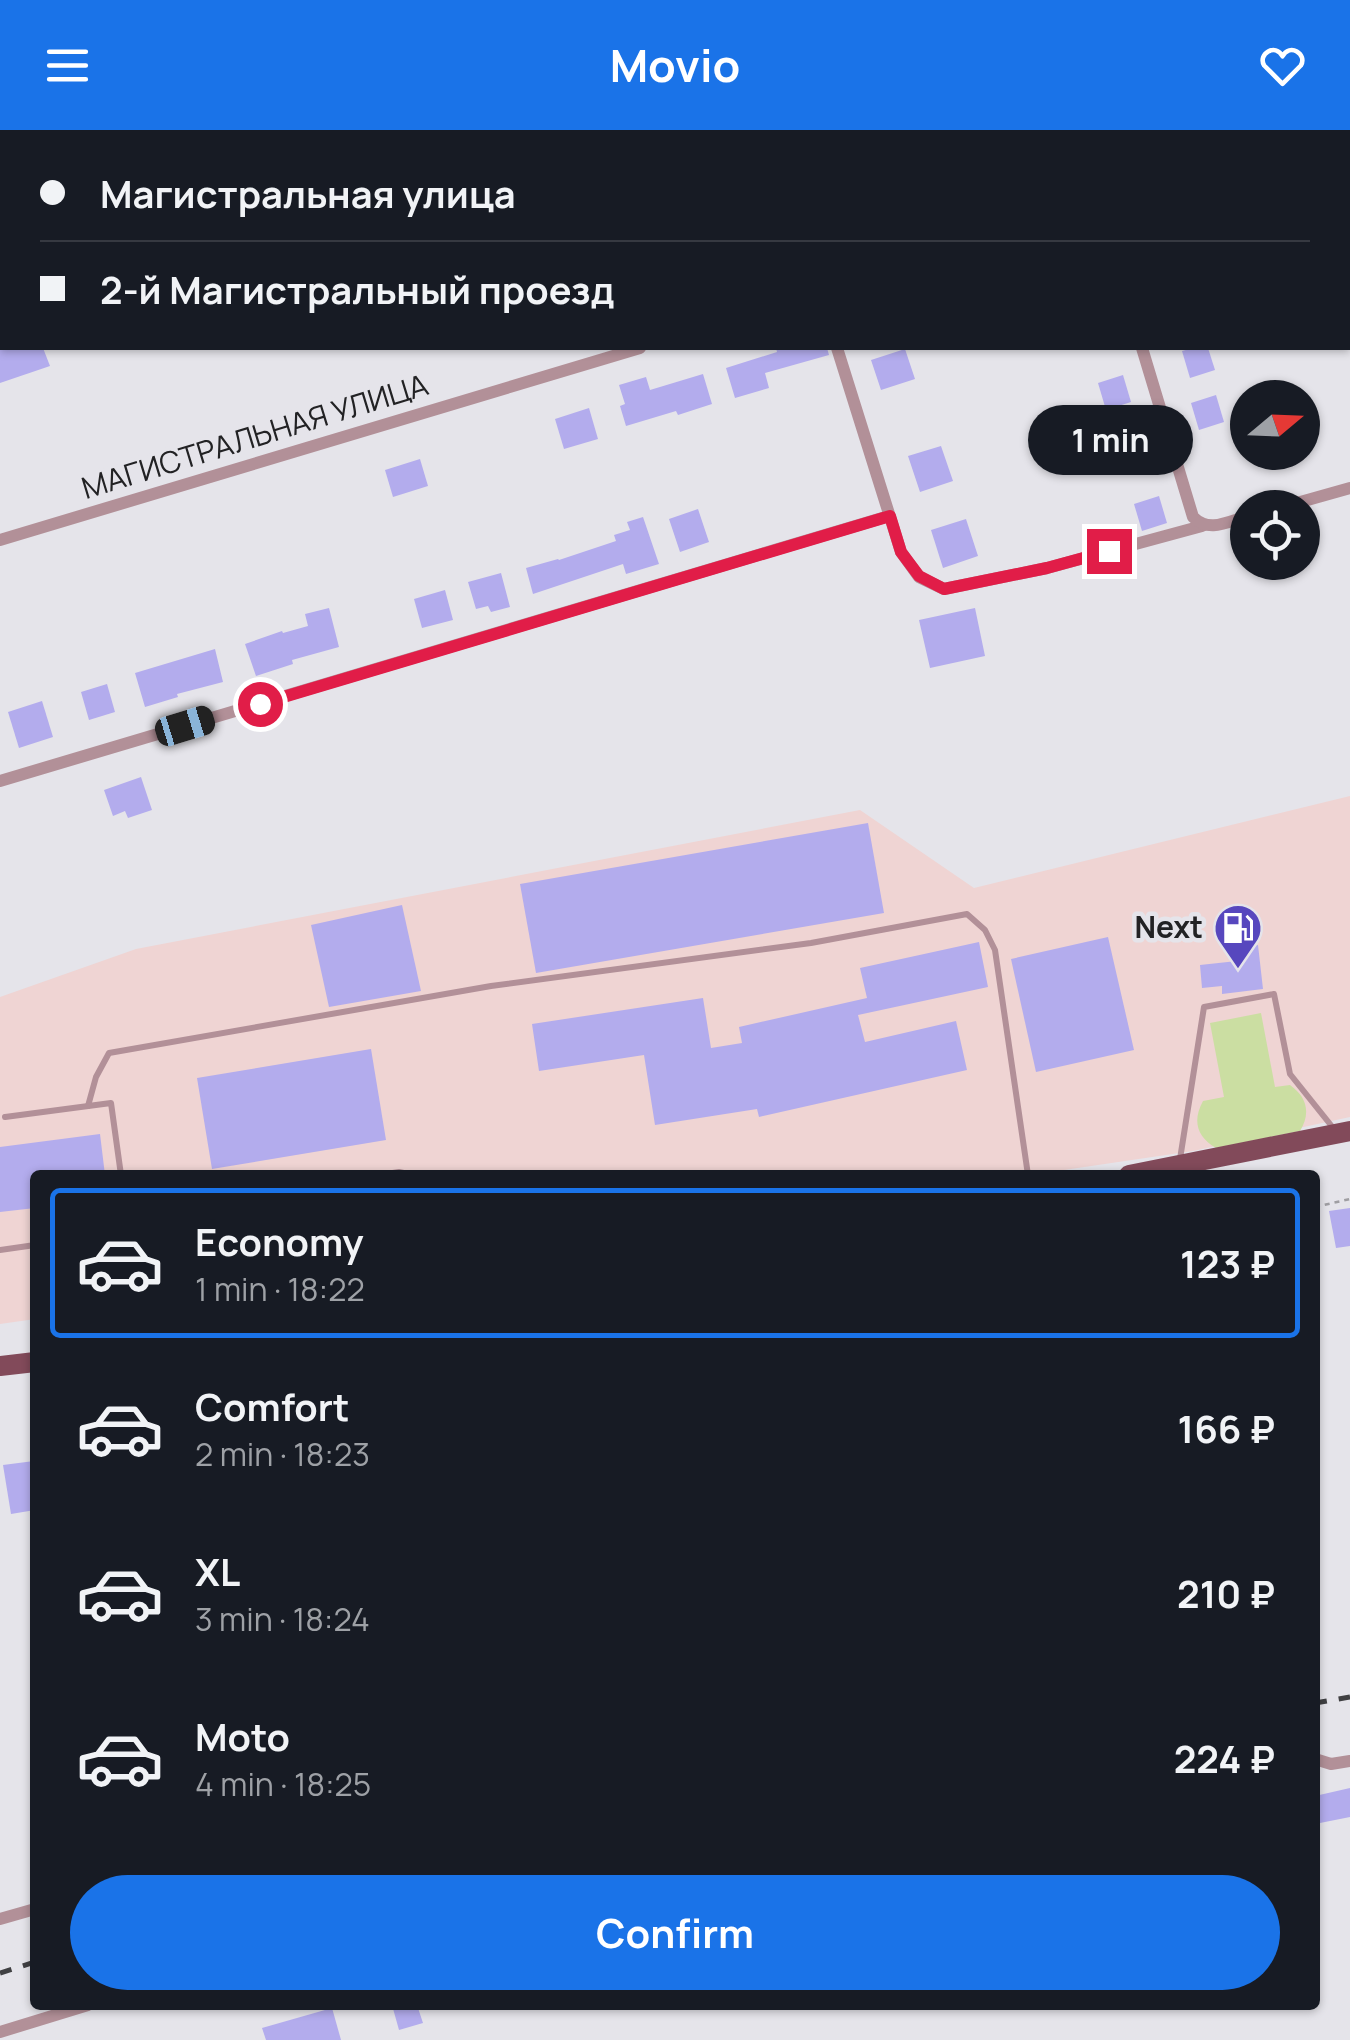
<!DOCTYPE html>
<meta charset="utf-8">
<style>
:root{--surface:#171b24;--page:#20242c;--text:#f1f3f6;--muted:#9ea1a6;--line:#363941;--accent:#1a73e8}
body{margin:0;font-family:Manrope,sans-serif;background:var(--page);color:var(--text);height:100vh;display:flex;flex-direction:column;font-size:38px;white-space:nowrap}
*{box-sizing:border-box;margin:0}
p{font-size:32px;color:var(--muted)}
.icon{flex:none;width:55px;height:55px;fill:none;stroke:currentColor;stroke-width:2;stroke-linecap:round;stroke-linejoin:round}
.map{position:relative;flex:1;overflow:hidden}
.drawer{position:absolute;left:30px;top:1040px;width:1290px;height:840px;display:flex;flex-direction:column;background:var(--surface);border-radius:10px;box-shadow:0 2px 8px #0004}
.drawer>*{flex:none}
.hud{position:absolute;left:0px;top:0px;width:1350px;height:220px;box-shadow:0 2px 8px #0004;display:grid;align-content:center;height:220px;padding:0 40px;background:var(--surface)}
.needle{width:65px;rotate:71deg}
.tools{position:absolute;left:1230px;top:250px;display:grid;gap:20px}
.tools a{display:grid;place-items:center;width:90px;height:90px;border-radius:50%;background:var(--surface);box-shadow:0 2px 8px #0004;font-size:50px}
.end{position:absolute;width:45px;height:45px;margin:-22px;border:12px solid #e11d48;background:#fff;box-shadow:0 0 0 5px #fff}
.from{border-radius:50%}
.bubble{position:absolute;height:70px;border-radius:35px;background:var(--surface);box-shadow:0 2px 8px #0004;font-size:32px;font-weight:700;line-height:70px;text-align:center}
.car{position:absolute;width:30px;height:60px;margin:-30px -15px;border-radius:12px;box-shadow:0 0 8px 2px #0007;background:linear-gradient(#222 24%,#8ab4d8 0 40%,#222 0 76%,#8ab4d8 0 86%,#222 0)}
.hud b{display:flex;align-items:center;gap:35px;height:95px;font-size:38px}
.hud b+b{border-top:2px solid var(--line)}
.hud i{width:25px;height:25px;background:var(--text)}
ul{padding:18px 0 0;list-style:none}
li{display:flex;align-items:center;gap:30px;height:150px;margin:0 20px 15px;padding:0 20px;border:5px solid transparent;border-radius:10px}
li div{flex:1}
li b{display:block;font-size:38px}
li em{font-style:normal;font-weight:700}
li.active{border-color:var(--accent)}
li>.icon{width:90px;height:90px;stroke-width:1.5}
.action{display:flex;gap:20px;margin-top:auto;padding:20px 40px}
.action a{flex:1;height:115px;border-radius:60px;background:var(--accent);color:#fff;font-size:40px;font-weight:700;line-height:115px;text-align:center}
header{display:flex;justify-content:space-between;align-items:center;height:130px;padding:0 40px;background:var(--accent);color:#fff;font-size:45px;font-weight:700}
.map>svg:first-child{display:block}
</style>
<header><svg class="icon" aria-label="menu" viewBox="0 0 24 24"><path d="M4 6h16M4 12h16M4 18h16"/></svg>Movio<svg class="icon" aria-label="heart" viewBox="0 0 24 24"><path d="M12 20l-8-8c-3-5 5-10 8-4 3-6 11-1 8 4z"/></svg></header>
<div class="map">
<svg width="1350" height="1910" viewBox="0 0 1350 1910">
<rect width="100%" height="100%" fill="#e5e4ea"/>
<path fill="#efd4d3" d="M1350 666V987L1193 1021 1030 1045H35V1189L0 1194V867L136 819 860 680 974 758Z"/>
<path fill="#cbdea2" d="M1261 883 1275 957 1290 955C1307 967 1311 983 1300 1001L1216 1018C1197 1007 1192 991 1203 971L1224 967 1210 893Z"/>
<g fill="#b3aced">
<path d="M0 218H43L50 236 0 253Z"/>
<path d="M776 218H827L829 225 765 243 769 258 735 268 726 238 777 222Z"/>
<path d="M1193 218H1208L1215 240 1190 248 1182 221Z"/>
<path d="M905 219 915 249 881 260 871 230Z"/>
<path d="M703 244 712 274 678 285 676 281 626 296 620 276 625 274 619 255 646 247 650 260Z"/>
<path d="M1123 245 1131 272 1106 280 1098 253Z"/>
<path d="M1216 265 1224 292 1199 300 1191 273Z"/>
<path d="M589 278 598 309 564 319 555 289Z"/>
<path d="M1140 307 1149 334 1124 342 1116 315Z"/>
<path d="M941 316 953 351 920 362 908 326Z"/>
<path d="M420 329 428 356 393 367 385 340Z"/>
<path d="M1159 366 1167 393 1142 401 1134 374Z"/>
<path d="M698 379 709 412 680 422 669 389Z"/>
<path d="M643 387 659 434 626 444 623 434 533 464 526 438 558 429 559 430 616 411 614 405 630 400 627 392Z"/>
<path d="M966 389 978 426 943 438 931 400Z"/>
<path d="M501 443 510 477 491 482 488 476 476 479 468 452Z"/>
<path d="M445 460 453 490 422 498 414 469Z"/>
<path d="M329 478 339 517 292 530 293 534 256 546 245 514 282 501 283 503 308 496 305 484Z"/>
<path d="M975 478 985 526 930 538 919 490Z"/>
<path d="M215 519 223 552 177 564 178 567 145 577 135 543Z"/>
<path d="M107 554 115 582 89 590 81 562Z"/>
<path d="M42 571 53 607 19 618 8 582Z"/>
<path d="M141 647 152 680 128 688 125 681 113 686 104 660Z"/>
<path d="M868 693 884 783 536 843 520 754Z"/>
<path d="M402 775 421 861 329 877 311 795Z"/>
<path d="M1108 807 1134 920 1036 942 1011 829Z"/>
<path d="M979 812 988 857 858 885 865 912 956 891 967 940 759 987 757 979 655 995 644 925 539 941 532 894 703 868 711 918 742 913 739 897 867 868 860 838Z"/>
<path d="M1258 815 1263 859 1222 864V856L1202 858 1200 835 1237 831 1236 818Z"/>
<path d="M371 919 386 1010 212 1039 197 948Z"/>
<path d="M100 1004 105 1045H35V1078L0 1082V1017Z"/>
<path d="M1350 1078V1116L1336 1118 1329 1081Z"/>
<path d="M34 1331 35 1380 11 1384 3 1335Z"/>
<path d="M1350 1658V1687L1315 1694V1666Z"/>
<path d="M392 1875H417L423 1893 399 1900Z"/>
<path d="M332 1878 341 1910H266L262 1898Z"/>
</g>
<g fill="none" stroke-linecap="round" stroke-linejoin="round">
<path stroke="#9f9ea2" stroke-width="2.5" stroke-dasharray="5 5" stroke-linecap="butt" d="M1315 1077 1350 1069"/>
<g stroke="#b29098" stroke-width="6">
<path d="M88 976 96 947 109 923 491 856 811 813 967 784 985 800 995 820 1028 1045"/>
<path d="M5 987 111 973 121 1045"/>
<path d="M1180 1029 1204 877 1274 864 1290 944 1334 999"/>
<path d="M380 1045 399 1042 413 1045"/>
<path d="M0 1120 35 1115"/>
</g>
<g stroke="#b29098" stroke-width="12">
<path d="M769 0V2"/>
<path d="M1078 0V2"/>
<path d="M610 2 618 0"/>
<path d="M0 186 2 185"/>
<path d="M837 218 901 422 919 447 944 459 1047 438 1202 396"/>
<path d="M1142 218 1193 387C1209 403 1227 392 1248 386"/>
<path d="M1279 378 1350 358"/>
<path d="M0 410 640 218"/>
<path d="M0 651 889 386"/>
<path d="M1315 1629 1331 1634 1350 1631"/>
<path d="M0 1789 35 1779"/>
<path d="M0 1902 88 1875"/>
</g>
<g stroke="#824a5a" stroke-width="20">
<path d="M1129 1045 1350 1001"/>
<path d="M0 1236 35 1232"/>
</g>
<g stroke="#404043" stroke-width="5" stroke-dasharray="12 12" stroke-linecap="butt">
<path d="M1315 1573 1350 1567"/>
<path d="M0 1843 35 1832"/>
</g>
</g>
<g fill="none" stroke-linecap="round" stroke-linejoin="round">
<path stroke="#e11d48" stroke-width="12" d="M260 574 890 386 901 422 919 446 944 459 1047 438 1109 421"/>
</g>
<defs>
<g id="fuel-pin" transform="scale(2.5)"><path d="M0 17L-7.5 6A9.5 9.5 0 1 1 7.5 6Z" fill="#5747be" stroke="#e5e4ea"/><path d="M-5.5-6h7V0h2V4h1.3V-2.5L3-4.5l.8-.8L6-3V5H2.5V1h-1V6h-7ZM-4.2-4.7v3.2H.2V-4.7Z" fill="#fff"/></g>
</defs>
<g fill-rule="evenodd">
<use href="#fuel-pin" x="1238" y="798"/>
</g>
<g text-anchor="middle" stroke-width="9" stroke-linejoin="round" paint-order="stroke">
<g font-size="30" fill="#222224" stroke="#e5e4ea">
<text transform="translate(255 307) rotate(-17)" y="10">МАГИСТРАЛЬНАЯ УЛИЦА</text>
</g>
<g font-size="30" font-weight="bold" fill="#222224" stroke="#e5e4ea" text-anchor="end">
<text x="1203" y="808">Next</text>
</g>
</g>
</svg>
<div class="tools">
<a><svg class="needle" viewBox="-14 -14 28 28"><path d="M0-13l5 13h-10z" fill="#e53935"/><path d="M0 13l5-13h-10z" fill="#9ea1a6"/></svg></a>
<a><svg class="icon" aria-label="locate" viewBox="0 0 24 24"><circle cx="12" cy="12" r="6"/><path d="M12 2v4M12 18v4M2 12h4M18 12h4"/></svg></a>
</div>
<i class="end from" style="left:260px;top:574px"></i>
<i class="end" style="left:1109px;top:421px"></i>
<div class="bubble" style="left:1028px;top:275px;width:165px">1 min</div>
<i class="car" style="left:185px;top:596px;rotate:73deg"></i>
<div class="hud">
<b><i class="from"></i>Магистральная улица</b>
<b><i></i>2-й Магистральный проезд</b>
</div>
<section class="drawer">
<ul>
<li class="active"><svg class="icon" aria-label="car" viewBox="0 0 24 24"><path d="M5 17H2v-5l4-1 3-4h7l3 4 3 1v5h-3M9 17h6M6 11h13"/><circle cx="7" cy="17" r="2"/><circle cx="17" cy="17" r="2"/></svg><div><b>Economy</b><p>1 min · 18:22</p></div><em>123 ₽</em></li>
<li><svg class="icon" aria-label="car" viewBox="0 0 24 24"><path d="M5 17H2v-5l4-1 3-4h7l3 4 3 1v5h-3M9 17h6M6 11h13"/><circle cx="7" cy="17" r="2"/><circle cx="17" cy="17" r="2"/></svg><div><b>Comfort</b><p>2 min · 18:23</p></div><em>166 ₽</em></li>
<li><svg class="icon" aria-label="car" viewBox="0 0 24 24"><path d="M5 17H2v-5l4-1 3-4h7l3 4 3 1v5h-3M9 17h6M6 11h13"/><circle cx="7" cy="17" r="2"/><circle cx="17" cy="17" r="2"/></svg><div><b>XL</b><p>3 min · 18:24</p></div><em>210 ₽</em></li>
<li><svg class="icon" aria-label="car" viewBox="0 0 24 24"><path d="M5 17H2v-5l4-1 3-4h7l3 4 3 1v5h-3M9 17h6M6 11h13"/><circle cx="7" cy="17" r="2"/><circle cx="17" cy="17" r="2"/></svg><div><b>Moto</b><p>4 min · 18:25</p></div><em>224 ₽</em></li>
</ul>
<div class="action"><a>Confirm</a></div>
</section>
</div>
